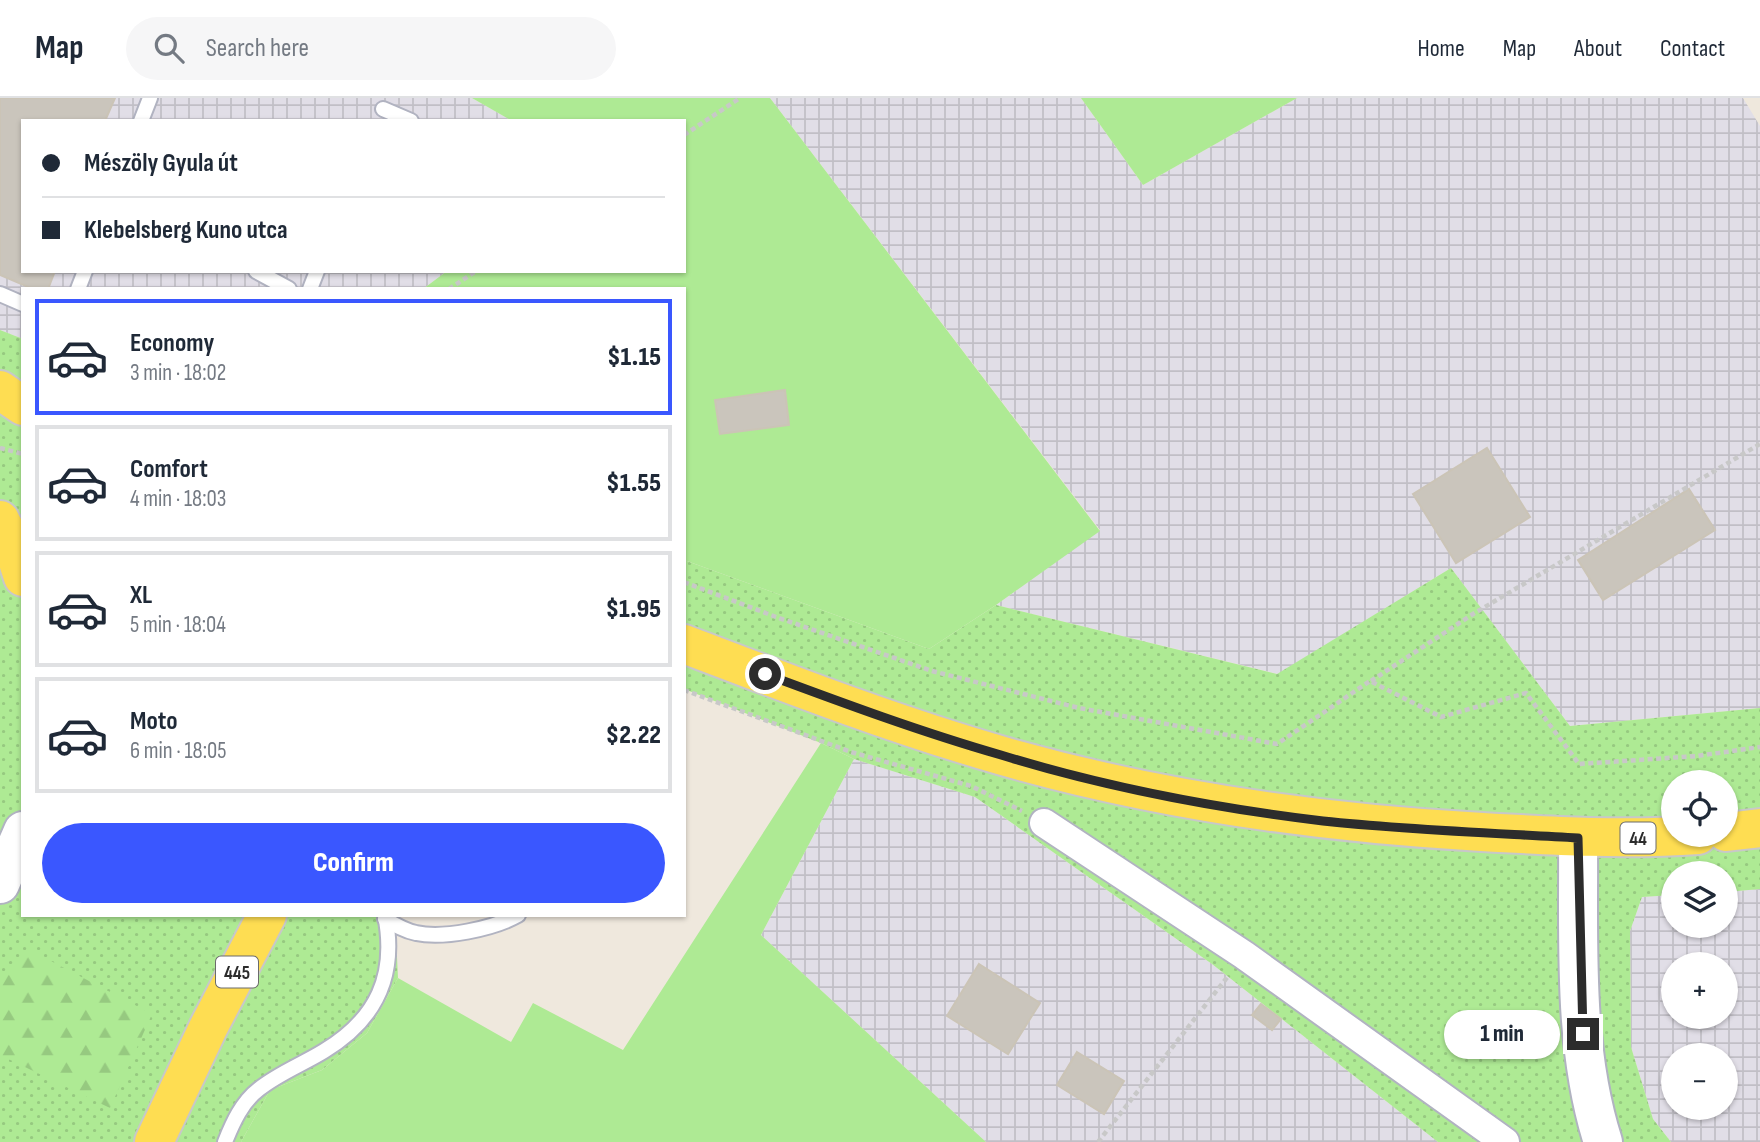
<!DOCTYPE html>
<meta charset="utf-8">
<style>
:root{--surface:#fff;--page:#f6f6f7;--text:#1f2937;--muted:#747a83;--line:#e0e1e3;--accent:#3a57ff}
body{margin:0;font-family:"Sofia Sans Condensed",sans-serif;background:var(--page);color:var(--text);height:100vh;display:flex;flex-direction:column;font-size:26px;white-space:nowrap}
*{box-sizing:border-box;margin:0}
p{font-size:23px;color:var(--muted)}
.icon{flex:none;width:38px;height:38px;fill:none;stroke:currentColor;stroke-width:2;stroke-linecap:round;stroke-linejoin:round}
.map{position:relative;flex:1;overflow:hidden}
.drawer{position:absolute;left:21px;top:189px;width:665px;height:630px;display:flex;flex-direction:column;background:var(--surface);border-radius:0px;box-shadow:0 2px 5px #0004}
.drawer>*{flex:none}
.hud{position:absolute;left:21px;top:21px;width:665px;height:154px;border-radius:0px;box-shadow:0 2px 5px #0004;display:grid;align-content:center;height:154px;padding:0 21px;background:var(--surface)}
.tools{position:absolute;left:1661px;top:672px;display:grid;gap:14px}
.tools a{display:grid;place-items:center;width:77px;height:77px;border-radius:50%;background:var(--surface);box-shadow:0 2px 5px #0004;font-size:35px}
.end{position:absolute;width:32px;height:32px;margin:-16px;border:9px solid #2c2c2c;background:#fff;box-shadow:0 0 0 4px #fff}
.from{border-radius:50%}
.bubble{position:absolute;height:49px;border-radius:24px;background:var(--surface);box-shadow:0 2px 5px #0004;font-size:23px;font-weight:800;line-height:49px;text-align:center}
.hud b{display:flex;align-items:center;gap:24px;height:66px;font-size:26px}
.hud b+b{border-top:2px solid var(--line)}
.hud i{width:18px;height:18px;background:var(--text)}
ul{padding:12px 0 0;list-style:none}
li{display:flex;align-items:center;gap:21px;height:116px;margin:0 14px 10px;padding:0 7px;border:4px solid var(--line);border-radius:0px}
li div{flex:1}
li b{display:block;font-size:26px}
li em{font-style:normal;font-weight:800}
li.current{border-color:var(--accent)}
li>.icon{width:63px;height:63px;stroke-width:1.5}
.cta{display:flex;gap:14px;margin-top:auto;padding:14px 21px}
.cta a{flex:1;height:80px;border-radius:42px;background:var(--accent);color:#fff;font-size:28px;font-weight:800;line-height:80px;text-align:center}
header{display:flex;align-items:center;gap:42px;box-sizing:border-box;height:98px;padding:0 35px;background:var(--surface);border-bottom:2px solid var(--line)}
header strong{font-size:33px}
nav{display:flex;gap:38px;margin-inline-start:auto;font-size:24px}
.search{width:490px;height:63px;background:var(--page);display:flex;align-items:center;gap:18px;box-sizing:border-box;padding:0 24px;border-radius:38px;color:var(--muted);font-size:26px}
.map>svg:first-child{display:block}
</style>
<header>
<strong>Map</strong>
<div class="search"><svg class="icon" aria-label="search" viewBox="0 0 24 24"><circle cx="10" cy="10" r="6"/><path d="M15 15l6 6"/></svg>Search here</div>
<nav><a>Home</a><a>Map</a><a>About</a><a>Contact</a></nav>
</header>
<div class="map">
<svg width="1760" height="1044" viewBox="0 0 1760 1044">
<defs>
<pattern id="industrial-grid" width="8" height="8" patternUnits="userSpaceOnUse" patternTransform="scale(1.75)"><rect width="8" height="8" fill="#e1dee7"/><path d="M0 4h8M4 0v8" fill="none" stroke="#c1bfc6"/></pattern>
<pattern id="grass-dots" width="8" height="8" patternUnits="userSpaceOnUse" patternTransform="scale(1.75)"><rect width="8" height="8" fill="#aeea94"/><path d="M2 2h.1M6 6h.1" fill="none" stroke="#96c980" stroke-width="1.8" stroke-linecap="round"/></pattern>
<pattern id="forest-firs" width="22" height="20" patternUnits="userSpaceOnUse" patternTransform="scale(1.75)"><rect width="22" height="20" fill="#aeea94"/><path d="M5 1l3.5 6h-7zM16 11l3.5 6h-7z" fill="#96c980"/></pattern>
</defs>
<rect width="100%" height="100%" fill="#efe8dd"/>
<g fill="url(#industrial-grid)" fill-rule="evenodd">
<path d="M0 0H472L512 23H23V173H447L423 191H23V241L0 232Z"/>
<path d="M770 0H1081L1143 87 1297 0H1743L1760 28V610L1570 628 1451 470 1278 576 996 507 1100 432Z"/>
<path d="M854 661 975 699 1212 866 1438 1044H986L761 837Z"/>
<path d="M1760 791V1044H1671L1653 1021 1631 949 1630 833 1642 799 1673 797V828H1726V794ZM1673 866H1726V919H1673ZM1673 957H1726V1010H1673Z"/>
</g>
<g fill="url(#grass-dots)" fill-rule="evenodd">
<path d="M0 232 23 241V817H395L398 880 367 935 322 972 270 992 241 1044H0Z"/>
<path d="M684 462 929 551 996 507 1277 576 1451 470 1570 628 1760 610V791L1726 794V775H1673V797L1642 799 1630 833 1631 949 1653 1021 1671 1044H1438L1212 866 975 699 854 661 821 645 684 591ZM1673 684H1726V737H1673Z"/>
</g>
<path fill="url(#forest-firs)" d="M28 851 152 916 110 1010 0 957V887Z"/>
<g fill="#aeea94">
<path d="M472 0H770L1100 433 996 507 929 551 684 462V191H423L447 173H684V23H512Z"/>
<path d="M1081 0H1297L1143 87Z"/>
<path d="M821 645 854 661 761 837 986 1044H241L270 992 322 972 367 935 398 880 511 944 533 905 623 952Z"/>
</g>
<g fill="#cac5bc" stroke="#cbc4b6" stroke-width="2">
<path d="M0 0H115L105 23H23V173H55L48 191H33L0 177Z"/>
<path d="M785 292 789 327 720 336 715 302Z"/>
<path d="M1487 350 1530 419 1456 465 1413 396Z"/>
<path d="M1689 391 1715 432 1603 502 1578 462Z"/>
<path d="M979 866 1040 905 1008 956 947 918Z"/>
<path d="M1261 906 1281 921 1272 932 1252 917Z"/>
<path d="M1077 954 1124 983 1104 1016 1057 987Z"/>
</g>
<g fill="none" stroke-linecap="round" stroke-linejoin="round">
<g stroke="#b1b3c1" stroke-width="18">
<g id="lane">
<path d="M383 11 411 23"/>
<path d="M141 23 150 0"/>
<path d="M256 173 289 191"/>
<path d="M78 191 85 173"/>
<path d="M310 191 317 173"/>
<path d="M0 196 23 206"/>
<path d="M385 821C395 827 405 833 416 835 443 841 493 831 518 817"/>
<path d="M225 1044C233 1024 242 1004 259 991 279 975 303 966 324 953 377 921 397 877 385 817"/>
</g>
</g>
<g stroke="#b1b3c1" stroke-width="32">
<path id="street" d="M1044 725 1244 857 1505 1044"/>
</g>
<g stroke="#b1b3c1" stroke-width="42">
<g id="secondary">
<path d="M1578 740C1579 840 1572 947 1603 1044"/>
<path d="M0 786 23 733"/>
</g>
</g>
<g stroke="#c8c8c8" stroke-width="42">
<g id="primary">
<path d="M0 292 23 308"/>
<path d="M0 422 11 443 23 479"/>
<path d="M684 546C789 586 895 627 1003 658 1160 703 1319 725 1482 734 1554 738 1626 742 1698 737"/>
<path d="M1726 734 1760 730"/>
<path d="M154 1044 208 930 267 817"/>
</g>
</g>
<g stroke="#c8c8c8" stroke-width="4.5" stroke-dasharray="5 3.5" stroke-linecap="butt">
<path d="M684 37 740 0"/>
<path d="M449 191 476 173"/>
<path d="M0 350 23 356"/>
<path d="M684 484 776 519 932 573 1079 610 1277 646 1370 583 1441 619 1526 595 1579 666 1697 658 1760 649"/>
<path d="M1371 583 1473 516 1760 346"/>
<path d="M684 592 851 654 971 688 1022 713"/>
<path d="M1098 1044 1229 877"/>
</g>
<use href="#lane" stroke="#fff" stroke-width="14"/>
<use href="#street" stroke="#fff" stroke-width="28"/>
<use href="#secondary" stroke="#fff" stroke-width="38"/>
<use href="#primary" stroke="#fedd52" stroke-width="38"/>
</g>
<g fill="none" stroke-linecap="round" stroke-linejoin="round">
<path stroke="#2c2c2c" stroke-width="9" d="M765 576C843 605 921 634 1001 657 1105 689 1215 710 1323 723 1408 732 1493 735 1578 740L1583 936"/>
</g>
<g text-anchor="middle" stroke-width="7" stroke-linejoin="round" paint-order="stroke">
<g fill="#fff" stroke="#6b6b6b" stroke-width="2">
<rect x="1620.5" y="724.5" width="35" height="31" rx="5"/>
<rect x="216" y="858.5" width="42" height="31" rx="5"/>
</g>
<g font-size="19" font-weight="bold" fill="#2c2c2c">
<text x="1638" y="747">44</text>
<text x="237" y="881">445</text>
</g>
</g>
</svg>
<div class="tools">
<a><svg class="icon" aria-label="locate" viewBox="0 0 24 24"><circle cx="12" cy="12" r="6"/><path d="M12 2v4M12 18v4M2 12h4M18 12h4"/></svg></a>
<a><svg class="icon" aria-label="layers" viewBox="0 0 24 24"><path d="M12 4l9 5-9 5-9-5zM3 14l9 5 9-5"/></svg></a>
<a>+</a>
<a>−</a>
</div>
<i class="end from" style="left:765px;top:576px"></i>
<i class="end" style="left:1583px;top:936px"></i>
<div class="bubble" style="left:1444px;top:912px;width:116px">1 min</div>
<div class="hud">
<b><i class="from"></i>Mészöly Gyula út</b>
<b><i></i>Klebelsberg Kuno utca</b>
</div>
<section class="drawer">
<ul>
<li class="current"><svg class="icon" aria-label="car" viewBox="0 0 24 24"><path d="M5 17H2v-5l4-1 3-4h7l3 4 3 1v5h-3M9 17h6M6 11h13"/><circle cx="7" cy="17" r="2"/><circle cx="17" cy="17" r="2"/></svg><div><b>Economy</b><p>3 min · 18:02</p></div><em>$1.15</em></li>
<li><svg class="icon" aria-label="car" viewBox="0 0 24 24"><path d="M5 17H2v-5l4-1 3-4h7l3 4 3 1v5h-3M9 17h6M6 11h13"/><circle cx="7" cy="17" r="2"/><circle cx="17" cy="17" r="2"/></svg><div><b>Comfort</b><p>4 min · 18:03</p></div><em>$1.55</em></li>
<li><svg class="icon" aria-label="car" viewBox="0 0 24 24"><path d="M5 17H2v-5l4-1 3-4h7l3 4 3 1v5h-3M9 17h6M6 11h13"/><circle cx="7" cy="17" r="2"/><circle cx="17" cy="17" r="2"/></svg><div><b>XL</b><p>5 min · 18:04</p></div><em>$1.95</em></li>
<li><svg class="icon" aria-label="car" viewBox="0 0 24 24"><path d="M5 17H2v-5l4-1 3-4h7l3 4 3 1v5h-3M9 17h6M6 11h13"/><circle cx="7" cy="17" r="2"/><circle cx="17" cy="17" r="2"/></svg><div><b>Moto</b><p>6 min · 18:05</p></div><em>$2.22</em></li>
</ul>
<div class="cta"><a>Confirm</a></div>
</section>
</div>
